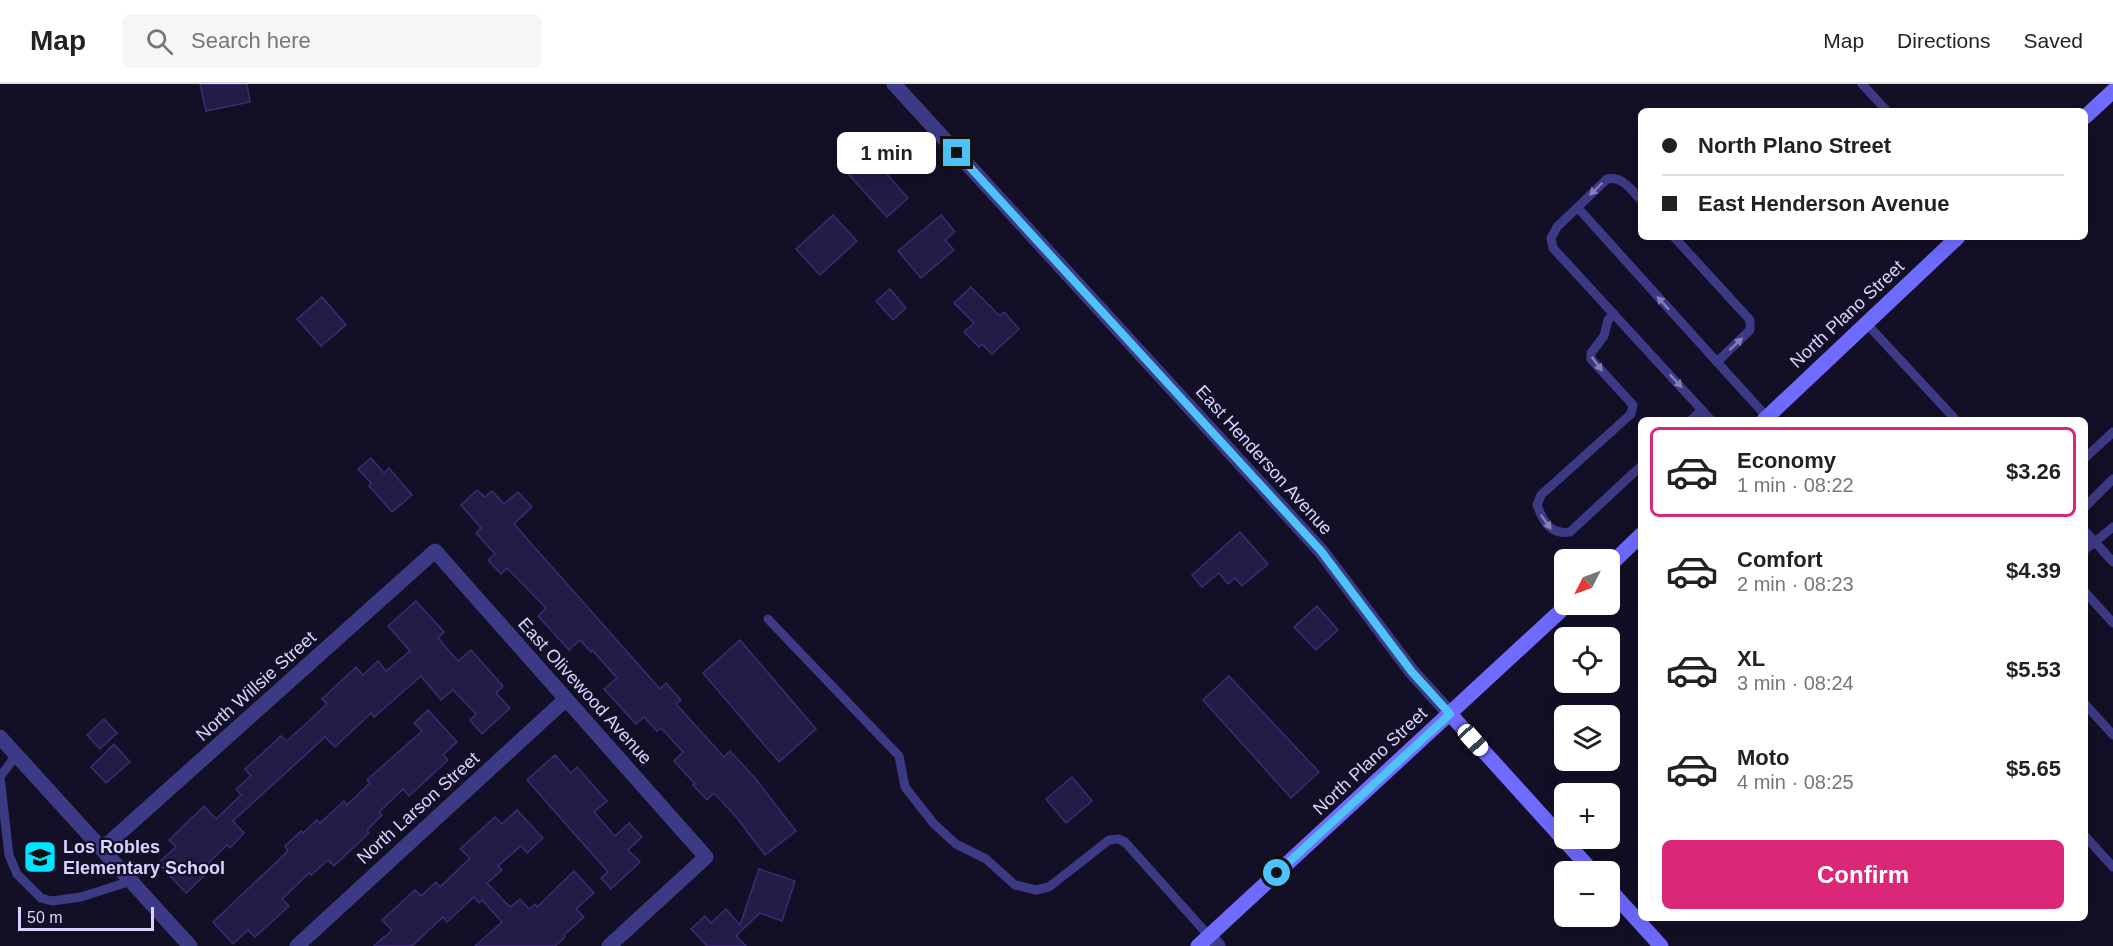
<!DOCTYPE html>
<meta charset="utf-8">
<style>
:root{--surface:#fff;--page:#f6f6f6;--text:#222;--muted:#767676;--line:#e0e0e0;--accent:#db2777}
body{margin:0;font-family:Arial,sans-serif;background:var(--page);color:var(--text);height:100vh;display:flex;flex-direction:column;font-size:22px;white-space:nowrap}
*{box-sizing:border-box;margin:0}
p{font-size:20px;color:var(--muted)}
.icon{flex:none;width:33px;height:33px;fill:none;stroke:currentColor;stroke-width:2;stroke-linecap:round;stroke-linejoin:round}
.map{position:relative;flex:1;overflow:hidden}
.side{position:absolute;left:1638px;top:333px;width:450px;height:504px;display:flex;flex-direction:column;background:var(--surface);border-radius:9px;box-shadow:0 6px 24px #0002}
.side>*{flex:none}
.guide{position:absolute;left:1638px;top:24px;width:450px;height:132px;border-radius:9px;box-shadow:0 6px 24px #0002;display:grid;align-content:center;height:132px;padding:0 24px;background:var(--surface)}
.needle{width:39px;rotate:228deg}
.buttons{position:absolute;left:1554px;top:465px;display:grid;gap:12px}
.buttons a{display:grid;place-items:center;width:66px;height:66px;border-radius:9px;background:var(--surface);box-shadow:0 6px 24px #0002;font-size:30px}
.scale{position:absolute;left:18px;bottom:15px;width:136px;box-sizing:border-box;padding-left:6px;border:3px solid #d9d4ff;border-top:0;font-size:16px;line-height:21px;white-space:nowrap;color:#d9d4ff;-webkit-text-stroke:4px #130f26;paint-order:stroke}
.end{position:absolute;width:27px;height:27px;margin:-14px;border:8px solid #4fc3f7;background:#111;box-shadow:0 0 0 3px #111}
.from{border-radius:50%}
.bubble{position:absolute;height:42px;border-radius:9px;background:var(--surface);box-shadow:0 6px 24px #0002;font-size:20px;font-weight:700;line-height:42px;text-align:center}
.car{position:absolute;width:18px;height:36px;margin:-18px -9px;border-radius:8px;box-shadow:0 0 4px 2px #0007;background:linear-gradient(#fff 24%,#345 0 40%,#fff 0 76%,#345 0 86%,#fff 0)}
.guide b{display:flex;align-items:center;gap:21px;height:57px;font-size:22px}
.guide b+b{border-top:2px solid var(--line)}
.guide i{width:15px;height:15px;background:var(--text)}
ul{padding:10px 0 0;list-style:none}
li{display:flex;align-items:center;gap:18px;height:90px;margin:0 12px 9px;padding:0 12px;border:3px solid transparent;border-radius:9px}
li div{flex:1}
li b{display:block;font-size:22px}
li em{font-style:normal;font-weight:700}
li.current{border-color:var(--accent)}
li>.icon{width:54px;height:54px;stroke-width:1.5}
.cta{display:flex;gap:12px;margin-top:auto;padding:12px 24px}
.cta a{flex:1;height:69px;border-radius:9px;background:var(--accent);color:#fff;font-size:24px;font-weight:700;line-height:69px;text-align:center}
header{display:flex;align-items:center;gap:36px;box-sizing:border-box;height:84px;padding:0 30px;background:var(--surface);border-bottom:2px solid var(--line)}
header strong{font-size:28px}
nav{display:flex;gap:33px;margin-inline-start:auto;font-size:21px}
.search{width:420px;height:54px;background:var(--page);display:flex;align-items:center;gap:15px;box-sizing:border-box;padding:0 21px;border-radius:9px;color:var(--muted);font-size:22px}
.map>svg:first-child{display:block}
</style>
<header>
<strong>Map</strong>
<div class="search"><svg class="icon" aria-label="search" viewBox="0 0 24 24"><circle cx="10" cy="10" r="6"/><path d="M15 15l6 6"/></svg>Search here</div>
<nav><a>Map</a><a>Directions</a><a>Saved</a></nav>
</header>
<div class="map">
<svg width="2113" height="862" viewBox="0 0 2113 862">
<rect width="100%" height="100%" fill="#130f26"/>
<g fill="#241b47" stroke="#3b2d73" stroke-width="1.5">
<path d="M200 0H247L250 18 206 27Z"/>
<path d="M871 72 908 114 887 133 849 91Z"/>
<path d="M833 131 857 157 820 191 796 165Z"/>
<path d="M941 131 955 148 945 156 954 166 921 194 898 167Z"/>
<path d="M971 203 1000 232 1004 228 1019 245 992 270 982 260 979 263 964 248 974 239 954 219Z"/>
<path d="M890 205 906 224 893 236 876 217Z"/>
<path d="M322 213 346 241 321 262 297 235Z"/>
<path d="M371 374 384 389 389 384 412 411 392 428 369 402 371 399 358 385Z"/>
<path d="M477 406 485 413 492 407 504 420 518 408 532 423 514 440 660 605 666 599 681 616 676 620 724 673 730 667 755 694 796 747 765 771 737 734 714 709 707 716 693 701 695 700 674 677 683 668 661 644 657 647 644 633 636 640 604 605 617 594 593 567 591 568 580 556 569 566 538 532 546 524 507 484 501 490 488 476 495 470 476 449 481 444 461 421Z"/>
<path d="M1240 448 1268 480 1242 502 1235 494 1228 500 1219 489 1202 503 1192 491Z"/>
<path d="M416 517 444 548 438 554 458 577 471 566 503 602 496 609 510 624 482 650 470 636 476 630 453 606 441 616 421 592 374 633 371 629 335 663 325 653 233 737 244 749 230 764 227 761 204 783 209 787 186 809 158 779 176 763 169 756 204 722 216 735 241 711 236 705 251 692 245 685 281 652 287 657 311 635 327 620 322 615 356 583 363 591 378 577 386 587 410 567 388 542Z"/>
<path d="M1317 522 1338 546 1316 566 1294 543Z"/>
<path d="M740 556 816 645 779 678 703 589Z"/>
<path d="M1229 592 1319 688 1291 714 1203 616Z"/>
<path d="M428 626 457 658 443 671 448 676 409 712 403 705 379 728 382 731 367 746 369 749 334 782 328 776 311 791 309 789 282 815 289 822 255 853 248 846 233 860 213 838 288 767 285 762 301 747 303 749 317 736 320 739 344 717 347 721 370 699 367 696 422 647 414 639Z"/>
<path d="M104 635 117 649 100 665 87 651Z"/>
<path d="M114 660 130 678 106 699 91 683Z"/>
<path d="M555 671 571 689 577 683 607 717 594 728 615 752 629 739 642 753 628 766 640 778 611 805 601 794 608 788 527 696Z"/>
<path d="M1072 693 1092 717 1066 739 1046 715Z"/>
<path d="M517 726 543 754 527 769 521 762 498 782 502 786 487 799 510 823 520 815 529 825 535 820 537 823 574 787 594 809 576 825 584 833 564 851 565 853 555 862H475L502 838 482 816 479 819 474 813 447 838 443 833 412 862H374L392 846 382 836 415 806 421 812 436 798 440 803 470 774 460 765 495 733 502 740Z"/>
<path d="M759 785 795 797 782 837 760 829 736 852 746 862H707L691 845 705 832 711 839 726 825 740 841Z"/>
</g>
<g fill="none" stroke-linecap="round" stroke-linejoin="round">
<g stroke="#3d3a85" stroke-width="9">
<path d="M1862 0 1887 27"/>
<path d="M1641 116C1631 106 1623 92 1607 95L1557 143 1551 154 1553 164 1711 336"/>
<path d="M1578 124 1717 278"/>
<path d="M1674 153 1750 236V246L1717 278 1767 333"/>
<path d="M1614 230 1608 236 1604 252 1591 269V275L1633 321 1631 330 1541 411 1537 421C1543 437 1550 451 1570 448L1641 382"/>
<path d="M1866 239 1956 336"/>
<path d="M1691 336 1702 326"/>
<path d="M2085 374 2113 348"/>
<path d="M2085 423 2113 395"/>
<path d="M2085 447 2113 478"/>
<path d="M2085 466 2113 443"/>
<path d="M2085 508 2113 539"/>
<path d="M768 535 899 672 905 703 934 740 956 760 986 775 1015 801 1036 806 1049 803 1109 756 1118 755 1125 758 1209 852"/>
<path d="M2085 620 2113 651"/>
<path d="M16 671 0 693 9 771 17 790 41 814 52 817 81 813 131 797"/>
<path d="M2085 752 2113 783"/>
</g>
<g stroke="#3d3a85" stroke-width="15">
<path d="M894 0 1321 467 1412 588 1450 630"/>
<path d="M0 653 190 862"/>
<path d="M102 765 435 467 706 773 609 862"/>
<path d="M1209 852 1218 862"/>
<path d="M297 862 566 615"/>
</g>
<g stroke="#6f6bff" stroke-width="15">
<path d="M2085 33 2113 7"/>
<path d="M1764 336 1958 153"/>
<path d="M1610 481 1641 451"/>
<path d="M1450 630 1593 788"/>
<path d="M1610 806 1661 862"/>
<path d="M1198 862 1568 520"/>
</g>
</g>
<defs><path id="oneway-solid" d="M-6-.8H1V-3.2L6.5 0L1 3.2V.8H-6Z" transform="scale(1.5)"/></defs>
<g fill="#837fbc">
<use href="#oneway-solid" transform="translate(1596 105) rotate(136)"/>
<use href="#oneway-solid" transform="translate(1663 219) rotate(-132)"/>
<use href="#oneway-solid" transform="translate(1736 260) rotate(-43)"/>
<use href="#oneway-solid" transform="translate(1597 280) rotate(54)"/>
<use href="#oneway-solid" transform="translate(1676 297) rotate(47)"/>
<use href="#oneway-solid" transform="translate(1546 438) rotate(55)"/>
</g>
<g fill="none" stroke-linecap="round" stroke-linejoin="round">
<path stroke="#4fc3f7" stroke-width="8" d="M957 69 1321 467 1412 588 1450 630 1277 789"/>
</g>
<defs>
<g id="school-square" transform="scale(1.725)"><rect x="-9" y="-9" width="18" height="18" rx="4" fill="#00e5ff" stroke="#130f26"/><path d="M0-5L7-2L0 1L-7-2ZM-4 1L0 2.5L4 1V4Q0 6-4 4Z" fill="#111"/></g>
</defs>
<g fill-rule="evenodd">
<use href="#school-square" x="40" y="773"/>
</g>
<g text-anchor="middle" stroke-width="4.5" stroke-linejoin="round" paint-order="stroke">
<g font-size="18" fill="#d9d4ff" stroke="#130f26">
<text transform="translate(1847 230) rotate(-43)" y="6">North Plano Street</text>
<text transform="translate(1264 376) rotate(48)" y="6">East Henderson Avenue</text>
<text transform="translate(256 602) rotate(-42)" y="6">North Willsie Street</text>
<text transform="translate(585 607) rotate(48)" y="6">East Olivewood Avenue</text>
<text transform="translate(1370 677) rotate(-43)" y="6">North Plano Street</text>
<text transform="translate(418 724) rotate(-42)" y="6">North Larson Street</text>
</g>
<g font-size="18" font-weight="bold" fill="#d9d4ff" stroke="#130f26" text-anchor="start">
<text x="63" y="769">Los Robles<tspan x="63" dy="21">Elementary School</tspan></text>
</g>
</g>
</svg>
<div class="buttons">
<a><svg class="needle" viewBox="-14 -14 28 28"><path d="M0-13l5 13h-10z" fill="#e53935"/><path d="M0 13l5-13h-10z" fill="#767676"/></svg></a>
<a><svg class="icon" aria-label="locate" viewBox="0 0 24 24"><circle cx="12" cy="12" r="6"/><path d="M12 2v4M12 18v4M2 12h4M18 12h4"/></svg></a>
<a><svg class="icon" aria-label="layers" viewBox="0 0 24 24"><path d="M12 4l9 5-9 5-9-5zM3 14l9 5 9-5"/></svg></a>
<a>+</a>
<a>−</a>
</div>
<div class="scale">50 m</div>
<i class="end from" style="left:1277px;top:789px"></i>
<i class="end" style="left:957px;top:69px"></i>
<div class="bubble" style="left:837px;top:48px;width:99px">1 min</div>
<i class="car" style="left:1473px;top:656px;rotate:138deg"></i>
<div class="guide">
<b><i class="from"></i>North Plano Street</b>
<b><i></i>East Henderson Avenue</b>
</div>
<section class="side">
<ul>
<li class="current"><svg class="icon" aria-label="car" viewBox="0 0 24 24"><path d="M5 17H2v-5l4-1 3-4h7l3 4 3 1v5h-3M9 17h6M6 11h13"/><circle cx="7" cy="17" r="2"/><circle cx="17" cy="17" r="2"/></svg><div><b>Economy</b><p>1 min · 08:22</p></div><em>$3.26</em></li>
<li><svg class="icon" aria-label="car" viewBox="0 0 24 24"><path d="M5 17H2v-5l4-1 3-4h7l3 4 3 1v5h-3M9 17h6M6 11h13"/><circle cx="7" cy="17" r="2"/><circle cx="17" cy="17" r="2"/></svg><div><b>Comfort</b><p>2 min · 08:23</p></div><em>$4.39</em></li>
<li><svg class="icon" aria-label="car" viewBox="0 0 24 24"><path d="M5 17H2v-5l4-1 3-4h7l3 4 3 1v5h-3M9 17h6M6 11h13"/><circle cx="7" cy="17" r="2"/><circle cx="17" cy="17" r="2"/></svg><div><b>XL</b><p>3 min · 08:24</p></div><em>$5.53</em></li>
<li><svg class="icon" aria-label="car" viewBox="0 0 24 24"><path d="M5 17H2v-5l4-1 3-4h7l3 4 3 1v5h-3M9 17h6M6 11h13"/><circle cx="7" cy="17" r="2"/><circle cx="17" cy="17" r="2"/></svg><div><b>Moto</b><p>4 min · 08:25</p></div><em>$5.65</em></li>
</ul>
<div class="cta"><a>Confirm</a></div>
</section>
</div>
